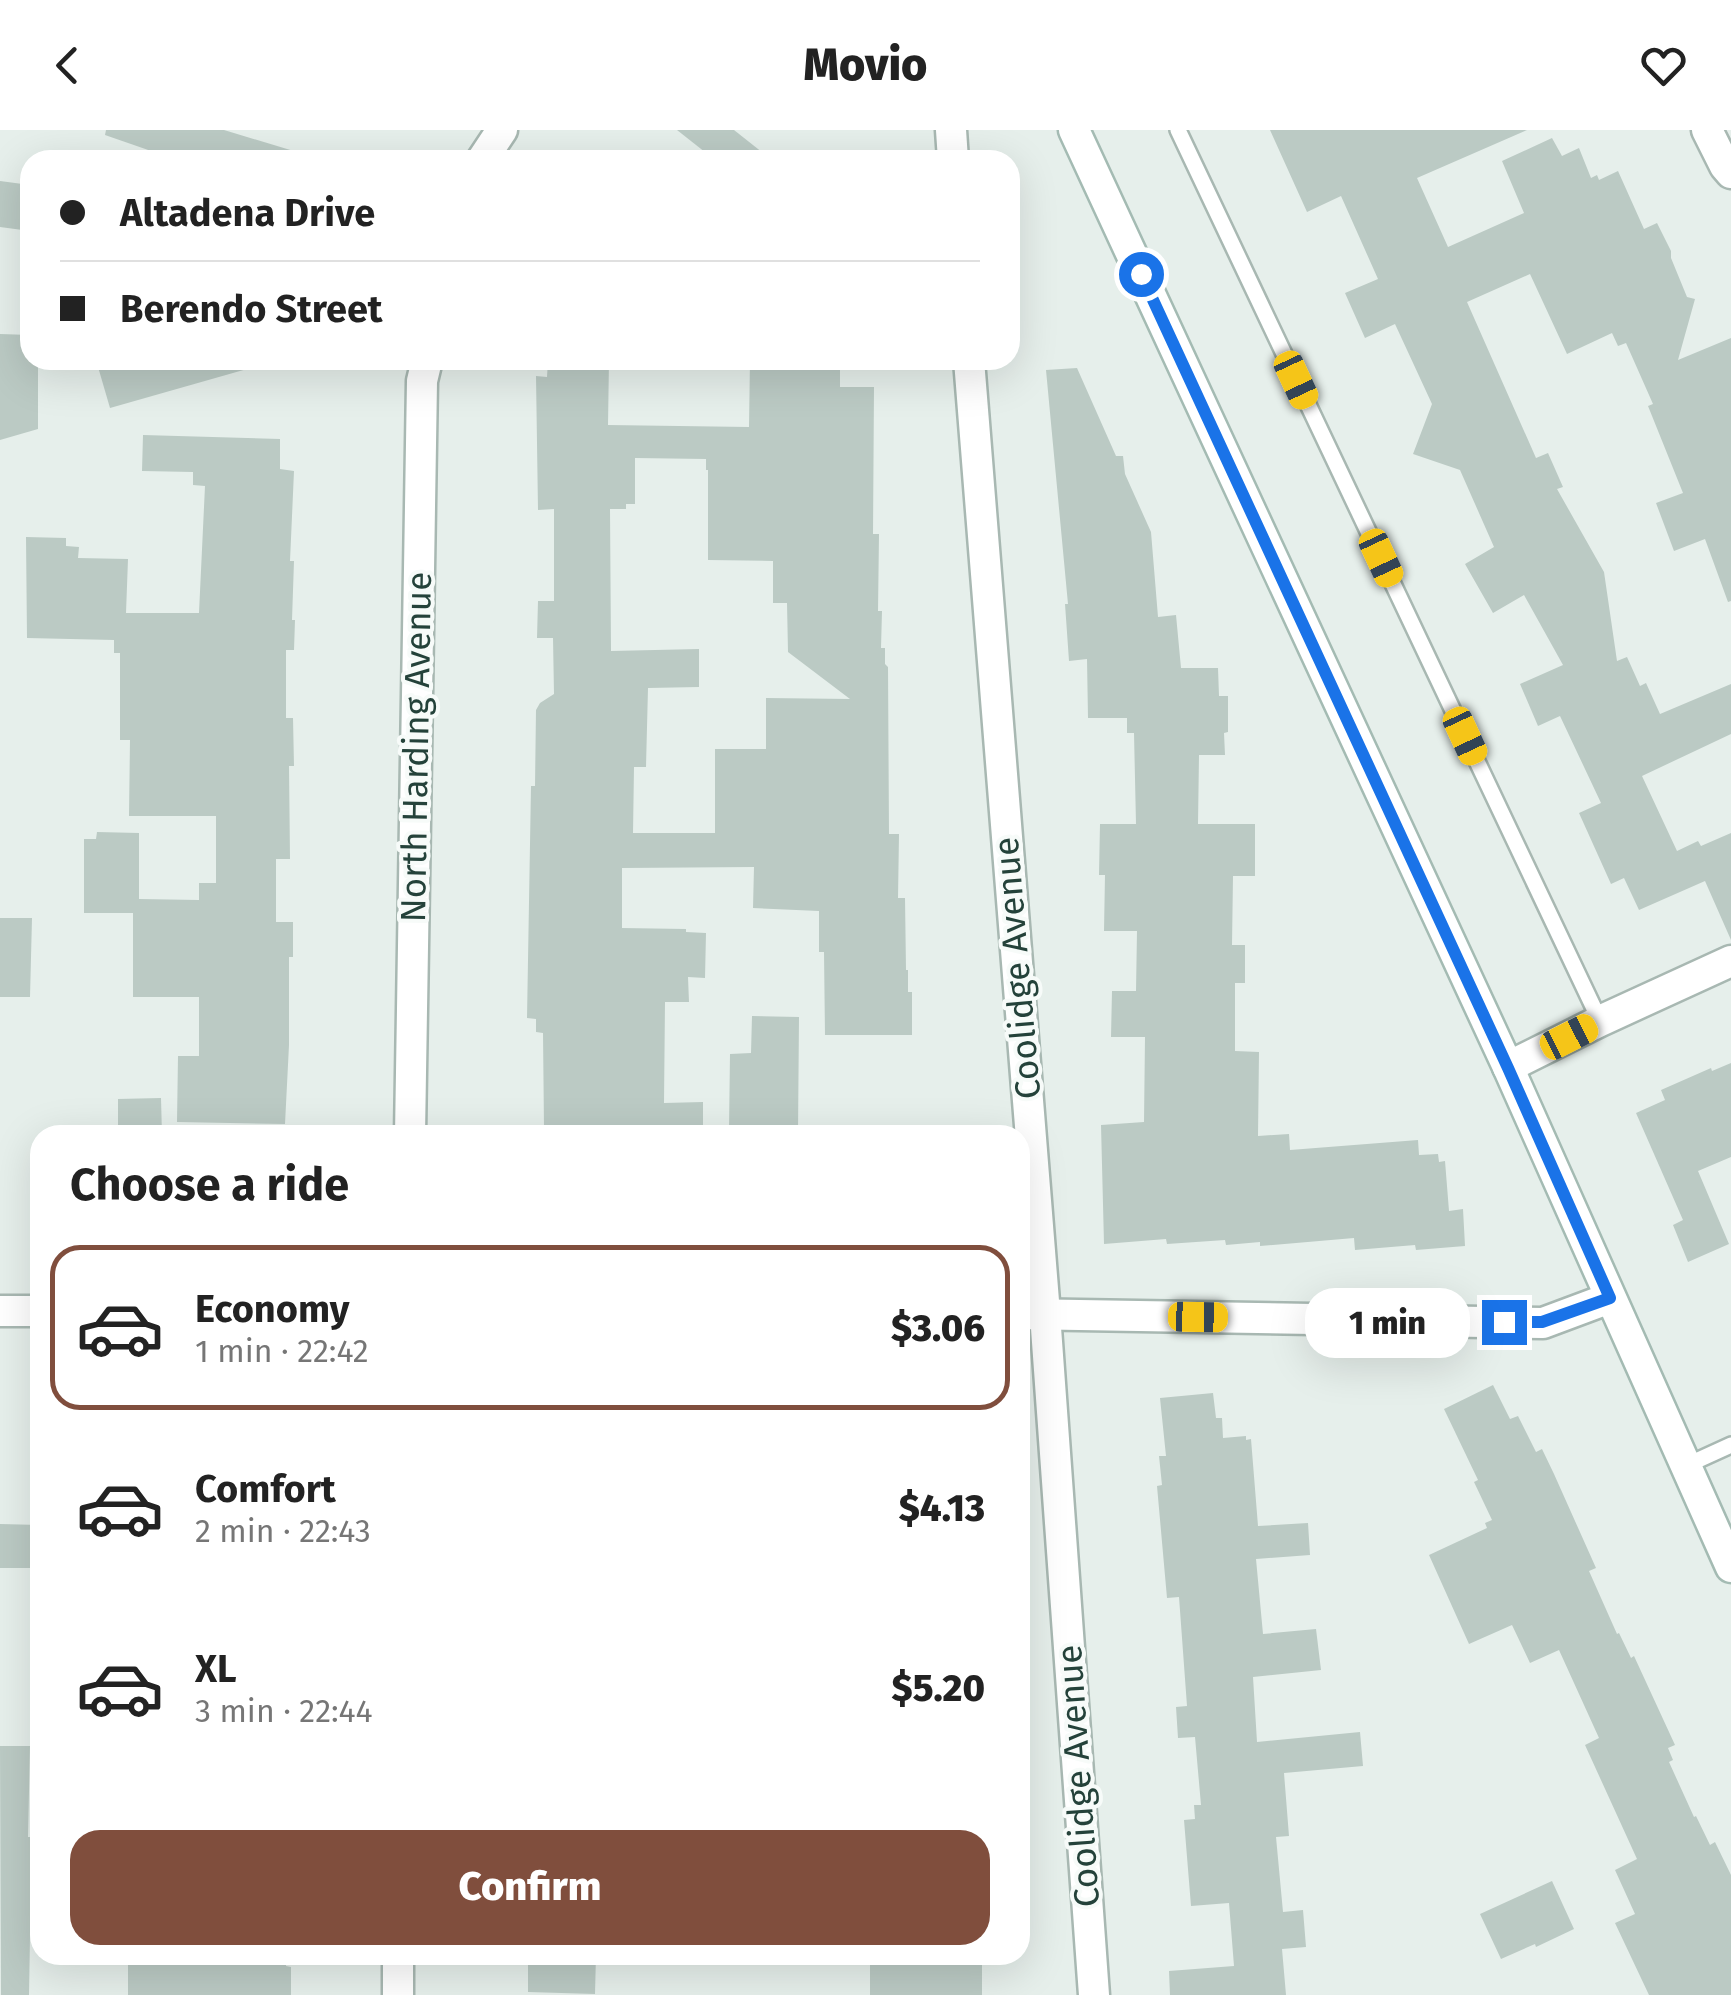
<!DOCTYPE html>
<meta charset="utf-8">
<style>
:root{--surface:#fff;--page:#f2f2f2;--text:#222;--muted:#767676;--line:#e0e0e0;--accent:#804e3d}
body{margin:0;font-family:"Fira Sans",sans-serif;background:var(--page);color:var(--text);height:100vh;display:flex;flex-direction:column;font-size:38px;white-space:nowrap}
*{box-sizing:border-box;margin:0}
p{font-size:32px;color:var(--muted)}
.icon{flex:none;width:55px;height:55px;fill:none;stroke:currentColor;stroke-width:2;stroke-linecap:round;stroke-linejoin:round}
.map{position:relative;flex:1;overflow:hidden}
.drawer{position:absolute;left:30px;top:995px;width:1000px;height:840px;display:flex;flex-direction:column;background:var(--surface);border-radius:30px;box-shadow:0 10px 40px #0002}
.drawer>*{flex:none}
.guide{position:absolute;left:20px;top:20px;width:1000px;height:220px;border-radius:30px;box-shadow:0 10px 40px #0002;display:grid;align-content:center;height:220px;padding:0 40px;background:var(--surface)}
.end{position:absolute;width:45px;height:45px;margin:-22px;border:12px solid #1a73e8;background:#fff;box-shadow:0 0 0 5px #fff}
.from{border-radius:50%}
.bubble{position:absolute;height:70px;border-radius:30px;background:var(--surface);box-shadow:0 10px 40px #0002;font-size:32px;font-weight:800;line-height:70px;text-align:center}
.car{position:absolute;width:30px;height:60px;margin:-30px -15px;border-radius:12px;box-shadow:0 0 8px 2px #0007;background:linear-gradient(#f5c518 24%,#345 0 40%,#f5c518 0 76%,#345 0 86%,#f5c518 0)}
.guide b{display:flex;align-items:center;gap:35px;height:95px;font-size:38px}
.guide b+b{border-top:2px solid var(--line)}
.guide i{width:25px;height:25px;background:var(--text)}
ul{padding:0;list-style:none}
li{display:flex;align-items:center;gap:30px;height:165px;margin:0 20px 15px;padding:0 20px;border:5px solid transparent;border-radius:30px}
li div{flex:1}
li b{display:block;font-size:38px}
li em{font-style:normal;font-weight:800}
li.active{border-color:var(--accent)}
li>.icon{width:90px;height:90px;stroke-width:1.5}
h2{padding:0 40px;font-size:45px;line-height:120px}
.action{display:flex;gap:20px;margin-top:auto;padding:20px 40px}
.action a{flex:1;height:115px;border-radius:30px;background:var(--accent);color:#fff;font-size:40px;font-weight:800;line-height:115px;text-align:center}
header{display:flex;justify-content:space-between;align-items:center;height:130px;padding:0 40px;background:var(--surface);font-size:45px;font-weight:800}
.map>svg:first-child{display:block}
</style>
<header><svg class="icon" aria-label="back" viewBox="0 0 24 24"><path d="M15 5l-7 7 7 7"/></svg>Movio<svg class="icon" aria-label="heart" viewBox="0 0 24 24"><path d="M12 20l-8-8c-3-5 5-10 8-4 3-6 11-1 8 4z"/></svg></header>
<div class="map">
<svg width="1731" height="1865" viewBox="0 0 1731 1865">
<rect width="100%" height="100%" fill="#e6efeb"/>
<g fill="#bbcac4" fill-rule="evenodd">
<path d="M106 0H224L297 22 296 30H177L105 5Z"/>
<path d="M677 0H734L772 30H715Z"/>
<path d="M1270 0H1527L1417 48 1448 117 1524 83 1502 31 1552 8 1562 26 1579 18 1591 48 1597 45 1599 50 1618 41 1644 99 1657 93 1671 121V128L1687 167 1695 169 1678 230 1731 208V471L1728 472 1705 409 1674 421 1656 373 1683 363 1648 276 1653 274 1626 213 1618 216 1612 203 1567 224 1530 144 1467 172 1536 328 1548 323 1563 357 1557 359 1604 442 1617 531 1627 527 1640 556 1646 553 1660 584 1731 554V604L1642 646 1677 721 1698 711 1701 716 1731 703V810L1705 751 1639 780 1624 748 1611 754 1579 683 1601 673 1560 586 1538 596 1520 554 1563 535 1524 465 1493 483 1465 434 1494 417 1460 340 1413 324 1432 274 1395 194 1365 208 1345 163 1378 149 1341 66 1307 82Z"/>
<path d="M0 51 30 55V101L0 97Z"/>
<path d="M0 204 30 205V230H38V299L0 310Z"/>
<path d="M96 230H246L247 239 110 278Z"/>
<path d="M548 230H609L608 295 749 297 750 230H840V257H874L873 404H879L878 481H882L881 518H885V534L888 537 889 704H899L898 768H905L906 840H908V862H912V905H825L824 822H819V781L753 778 754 737 622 738V798L686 799V802L706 803 705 848 688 847 689 872H665L664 973 703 972V1005H660V1000L544 998 543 903 536 902V889L527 888 531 656H535L536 580 540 573 554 564 553 508H537L538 471H554V379L538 380 536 246 547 247ZM635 328 706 329V340H708V430L773 431V473H787L788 522 850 569 766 568V619H715V703H633L634 637H646L648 558 699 557V519L611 521 610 379H626V374H635Z"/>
<path d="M1077 238 1116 326H1123L1125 344 1151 402 1158 487 1176 485 1181 538H1218L1219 566H1228V602L1224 603 1225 625H1199L1198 694H1255V746H1233L1232 815H1245V853H1235V921L1259 922 1258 1006 1289 1004 1290 1020 1418 1010 1419 1025 1438 1024 1439 1032 1445 1031 1449 1081 1463 1079 1465 1116 1416 1120 1415 1115 1355 1120 1354 1108 1260 1116V1112L1226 1115 1225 1110 1167 1114 1166 1109 1104 1114 1101 995 1144 992 1145 907H1111L1112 861H1136L1137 801H1104L1105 745H1099L1100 694H1136L1134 603H1127V588H1088L1087 529 1069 531 1065 474H1068L1046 240Z"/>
<path d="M143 305 280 309V339L294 341 290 431H294L292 490H295L294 520H286V588H293L294 636H289L290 729H276V792H293V827H289V915L285 994 177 992 178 926H199V867H133V783H84V709H96L97 702 139 703V769L199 770V753H216V686H129L130 610H120V523H114V510L27 508 26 407 66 408V416L79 417 78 428 128 429 126 483H199L205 356 193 355V342L142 341Z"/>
<path d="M0 788H32L30 867H0Z"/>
<path d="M752 886 799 887 798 1002 729 1000 730 924 751 923Z"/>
<path d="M1731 933V1027L1698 1041 1729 1114 1688 1132 1673 1095 1683 1090 1636 983 1665 970 1661 960 1711 938 1712 941Z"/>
<path d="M161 968 162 1005H118V969Z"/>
<path d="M1493 1255 1510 1289 1518 1286 1536 1322 1542 1319 1554 1344 1596 1438 1589 1441 1617 1504 1619 1503 1631 1528 1634 1526 1675 1615 1668 1618 1673 1630 1669 1632 1694 1687 1696 1686 1710 1715 1715 1712 1731 1745V1865H1649L1615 1793 1635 1784 1615 1740 1637 1729 1585 1615 1599 1608 1559 1520 1530 1533 1512 1495 1469 1514 1429 1425 1487 1398 1485 1393 1492 1390 1474 1352 1478 1350 1444 1279Z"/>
<path d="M1213 1263 1216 1288H1222L1223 1308 1246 1306V1310L1251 1309 1258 1396 1308 1393 1310 1425 1256 1429 1263 1504 1316 1499 1321 1540 1253 1547 1257 1612 1360 1602 1363 1636 1284 1643 1289 1706 1276 1707 1283 1782 1303 1780 1306 1817 1282 1819 1286 1865H1170L1169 1841 1234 1836 1229 1773 1191 1776 1184 1690 1195 1689 1194 1675H1201L1195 1607 1178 1608 1176 1577 1187 1576 1179 1467 1167 1468 1157 1356 1162 1355 1159 1326H1166L1160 1268Z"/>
<path d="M0 1394 40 1395V1438H0Z"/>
<path d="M0 1616H30L28 1707H40V1749H31L29 1865H1Z"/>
<path d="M1552 1751 1574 1799 1536 1817 1535 1814 1501 1829 1480 1784Z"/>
<path d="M128 1825H286V1836L291 1837V1865H128Z"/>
<path d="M528 1825H596L595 1864 528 1862Z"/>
<rect x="870" y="1825" width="112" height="40"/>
</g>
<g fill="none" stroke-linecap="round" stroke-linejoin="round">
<g stroke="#a8b8b2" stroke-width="20">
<g id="lane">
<path d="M1178 0 1600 891"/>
<path d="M1685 1336 1731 1315"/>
</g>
</g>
<g stroke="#a8b8b2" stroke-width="35">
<g id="street">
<path d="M951 0 953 30"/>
<path d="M1707 0 1725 36 1731 43"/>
<path d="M482 30 502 0"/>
<path d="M969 230 1045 1184 1094 1865"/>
<path d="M1508 937 1600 891 1731 831"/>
<path d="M410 1005 422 251 427 230"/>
<path d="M0 1181H40"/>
<path d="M1020 1184 1543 1193 1610 1168"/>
<path d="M398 1865V1825"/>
</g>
</g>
<g stroke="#a4bbb3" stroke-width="35">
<path id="secondary" d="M1074 0 1508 937 1731 1437"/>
</g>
<use href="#lane" stroke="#fff" stroke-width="15"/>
<use href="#street" stroke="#fff" stroke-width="30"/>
<use href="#secondary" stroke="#fff" stroke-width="30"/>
</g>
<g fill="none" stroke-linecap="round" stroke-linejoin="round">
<path stroke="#1a73e8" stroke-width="12" d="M1141 144 1508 938 1610 1168 1542 1192H1504"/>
</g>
<g text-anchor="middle" stroke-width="8" stroke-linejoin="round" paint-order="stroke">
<g font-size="35" fill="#24423a" stroke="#f7fbf9">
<text transform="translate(416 617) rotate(-89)" y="12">North Harding Avenue</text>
<text transform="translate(1017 838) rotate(-95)" y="12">Coolidge Avenue</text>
<text transform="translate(1078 1646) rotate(-94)" y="12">Coolidge Avenue</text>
</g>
</g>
</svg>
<i class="end from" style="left:1141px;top:144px"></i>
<i class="end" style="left:1504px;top:1192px"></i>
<div class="bubble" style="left:1305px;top:1158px;width:165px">1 min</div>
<i class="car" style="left:1296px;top:250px;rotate:155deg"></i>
<i class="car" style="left:1381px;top:428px;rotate:155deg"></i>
<i class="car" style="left:1465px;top:606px;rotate:155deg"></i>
<i class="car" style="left:1569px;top:907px;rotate:63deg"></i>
<i class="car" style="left:1198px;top:1187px;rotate:91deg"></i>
<div class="guide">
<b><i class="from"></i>Altadena Drive</b>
<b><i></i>Berendo Street</b>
</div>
<section class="drawer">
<h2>Choose a ride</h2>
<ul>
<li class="active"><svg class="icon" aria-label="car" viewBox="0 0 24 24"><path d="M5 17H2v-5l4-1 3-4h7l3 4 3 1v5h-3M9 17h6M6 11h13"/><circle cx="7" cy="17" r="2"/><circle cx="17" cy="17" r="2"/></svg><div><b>Economy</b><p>1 min · 22:42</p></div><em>$3.06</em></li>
<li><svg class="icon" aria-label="car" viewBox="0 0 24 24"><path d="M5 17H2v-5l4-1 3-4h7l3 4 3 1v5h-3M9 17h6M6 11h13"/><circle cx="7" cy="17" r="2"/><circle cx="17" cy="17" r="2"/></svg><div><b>Comfort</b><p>2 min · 22:43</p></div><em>$4.13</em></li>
<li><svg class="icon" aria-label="car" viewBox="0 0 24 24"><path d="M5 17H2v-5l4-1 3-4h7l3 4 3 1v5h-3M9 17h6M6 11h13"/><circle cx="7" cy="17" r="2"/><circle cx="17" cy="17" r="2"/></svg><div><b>XL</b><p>3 min · 22:44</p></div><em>$5.20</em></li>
</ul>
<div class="action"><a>Confirm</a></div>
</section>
</div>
